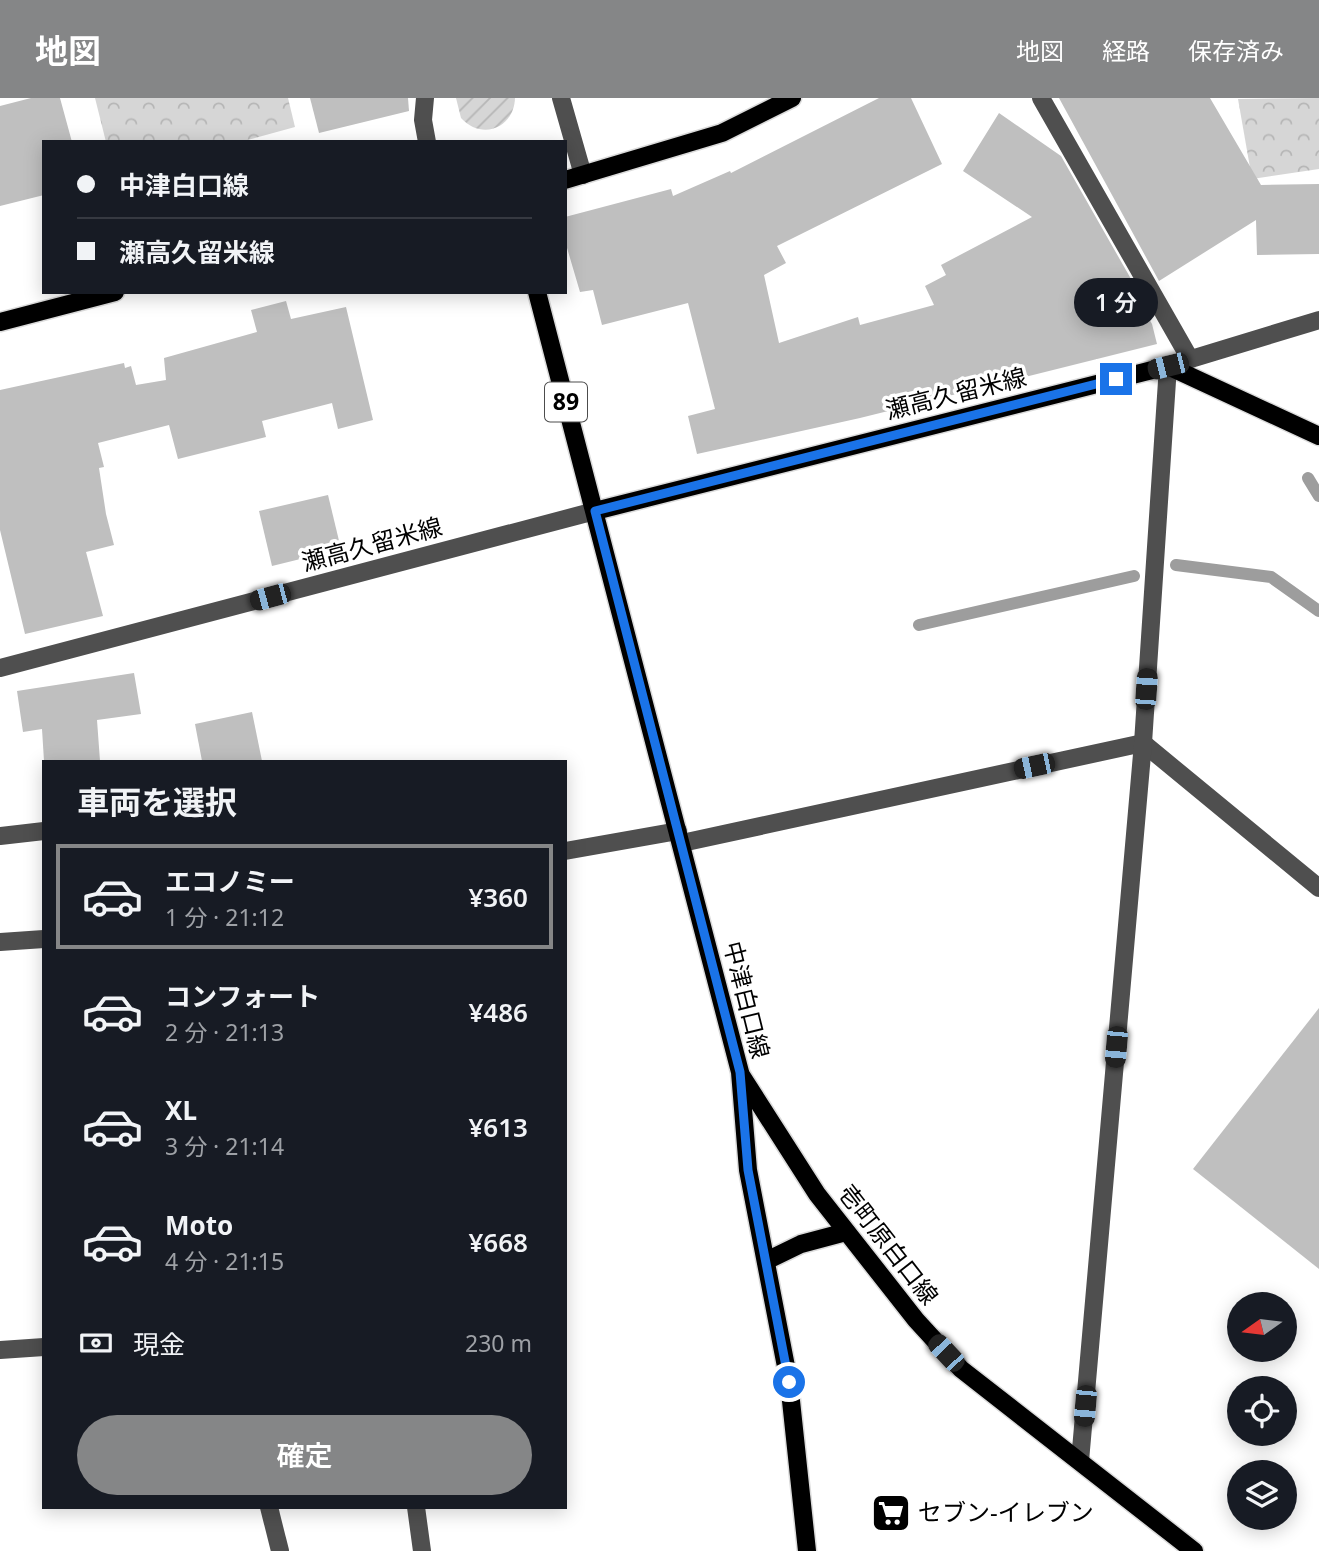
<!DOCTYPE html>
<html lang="ja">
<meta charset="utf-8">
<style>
:root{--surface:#171b24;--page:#20242c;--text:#f1f3f6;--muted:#9ea1a6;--line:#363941;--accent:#858687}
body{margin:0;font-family:"Noto Sans","Noto Sans JP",sans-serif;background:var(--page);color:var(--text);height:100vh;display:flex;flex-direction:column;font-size:26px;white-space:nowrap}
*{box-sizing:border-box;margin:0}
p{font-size:23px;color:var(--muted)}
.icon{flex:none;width:38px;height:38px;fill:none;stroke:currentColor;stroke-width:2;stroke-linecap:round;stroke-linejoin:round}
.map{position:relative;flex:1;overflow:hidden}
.details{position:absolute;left:42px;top:662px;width:525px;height:749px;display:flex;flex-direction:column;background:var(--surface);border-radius:0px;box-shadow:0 4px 18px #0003}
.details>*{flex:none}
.banner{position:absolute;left:42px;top:42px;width:525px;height:154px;border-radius:0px;box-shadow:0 4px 18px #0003;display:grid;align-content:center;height:154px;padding:0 35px;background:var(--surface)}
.needle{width:46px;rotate:256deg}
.tools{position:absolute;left:1227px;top:1194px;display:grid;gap:14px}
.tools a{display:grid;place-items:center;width:70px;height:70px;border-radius:50%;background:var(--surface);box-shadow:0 4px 18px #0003;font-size:35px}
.end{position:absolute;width:32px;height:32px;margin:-16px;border:9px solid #1a73e8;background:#fff;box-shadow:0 0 0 4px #fff}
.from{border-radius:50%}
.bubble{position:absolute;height:49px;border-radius:24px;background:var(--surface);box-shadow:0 4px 18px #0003;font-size:23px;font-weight:600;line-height:49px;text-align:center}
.car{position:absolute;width:21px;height:42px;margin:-21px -10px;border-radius:9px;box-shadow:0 0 5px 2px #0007;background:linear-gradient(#222 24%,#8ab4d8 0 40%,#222 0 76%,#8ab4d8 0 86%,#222 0)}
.banner b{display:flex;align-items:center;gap:24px;height:66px;font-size:26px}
.banner b+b{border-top:2px solid var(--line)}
.banner i{width:18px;height:18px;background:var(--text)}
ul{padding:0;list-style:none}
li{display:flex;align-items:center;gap:21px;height:105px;margin:0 14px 10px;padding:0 21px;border:4px solid transparent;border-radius:0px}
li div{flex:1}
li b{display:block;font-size:26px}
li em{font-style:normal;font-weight:600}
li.selected{border-color:var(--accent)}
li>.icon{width:63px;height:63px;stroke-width:1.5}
h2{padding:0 35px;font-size:32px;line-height:84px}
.pay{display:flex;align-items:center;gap:18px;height:77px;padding:0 35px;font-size:26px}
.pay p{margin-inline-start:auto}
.primary-button{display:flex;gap:14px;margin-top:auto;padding:14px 35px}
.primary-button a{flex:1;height:80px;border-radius:42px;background:var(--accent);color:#fff;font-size:28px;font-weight:600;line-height:80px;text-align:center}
header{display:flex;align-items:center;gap:42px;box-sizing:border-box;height:98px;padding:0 35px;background:var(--accent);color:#fff}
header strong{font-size:33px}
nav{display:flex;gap:38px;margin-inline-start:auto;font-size:24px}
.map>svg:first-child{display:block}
</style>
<header>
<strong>地図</strong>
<nav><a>地図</a><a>経路</a><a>保存済み</a></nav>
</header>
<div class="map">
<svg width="1319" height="1453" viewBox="0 0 1319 1453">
<defs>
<pattern id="park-crowns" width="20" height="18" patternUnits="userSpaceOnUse" patternTransform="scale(1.75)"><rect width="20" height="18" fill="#d6d6d6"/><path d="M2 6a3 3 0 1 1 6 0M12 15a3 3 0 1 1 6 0" fill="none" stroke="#b6b6b6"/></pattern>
<pattern id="garden-furrows" width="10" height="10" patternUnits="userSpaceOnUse" patternTransform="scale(1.75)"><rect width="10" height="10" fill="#d6d6d6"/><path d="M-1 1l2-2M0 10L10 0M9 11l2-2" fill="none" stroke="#b6b6b6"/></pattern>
</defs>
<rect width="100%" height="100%" fill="#fff"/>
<g fill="url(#park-crowns)">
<path d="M95 0H288L295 29 240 44H106Z"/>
<path d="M1319 0V71L1252 81 1238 1Z"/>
</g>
<path fill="url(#garden-furrows)" d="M456 0H515C514 30 482 43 461 20Z"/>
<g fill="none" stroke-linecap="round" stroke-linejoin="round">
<g stroke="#9d9d9d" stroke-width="12">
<path d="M1308 380 1319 398"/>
<path d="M1176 467 1271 479 1319 513"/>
<path d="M919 527 1134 478"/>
</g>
</g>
<g fill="#bfbfbf">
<path d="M31 0H60L72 44H44V97L0 108V8Z"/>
<path d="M310 0H408L409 13 319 35Z"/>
<path d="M879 0H911L942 66 777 148 786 165 764 177 779 245 858 219 860 227 934 207 925 188 946 177 941 167 1032 119 963 73 999 15 1061 58 1139 195 1136 198 1152 226 1157 246 860 320 697 356 688 318 715 311 688 205 602 227 593 192 580 194 565 143V119L671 91 673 98 730 73 731 75Z"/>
<path d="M1059 0H1210L1261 87 1319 86V156L1257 157 1256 122 1159 183Z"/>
<path d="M286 203 291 221 346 209 373 322 338 331 332 305 262 323 266 339 178 361 169 327 98 345 104 369 99 370 106 416 114 447 86 454 103 518 25 536 0 432V292L124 265 125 270 131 268 136 287 166 282 164 260 257 234 251 212Z"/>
<path d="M328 397 341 451 272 468 259 413Z"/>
<path d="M134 575 141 616 97 622 100 663H44L42 631 23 634 17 593Z"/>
<path d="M252 614 262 663H202L195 626Z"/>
<path d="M1319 910V1171L1193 1071Z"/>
</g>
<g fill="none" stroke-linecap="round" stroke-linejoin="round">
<g stroke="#dbdbdb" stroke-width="21">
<g id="major">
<path d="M565 82 722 35 792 0"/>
<path d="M537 194 740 974 748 1072 789 1284 807 1453"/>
<path d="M0 224 115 194"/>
<path d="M595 413 1168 268 1319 338"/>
<path d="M741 977 817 1096 916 1222 961 1271 1194 1453"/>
<path d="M766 1163 801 1146 846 1134"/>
</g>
</g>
<g stroke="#4f4f4f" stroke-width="18">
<path d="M425 0 423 22 427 44"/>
<path d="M561 0 583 77"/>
<path d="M1041 0 1190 261"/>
<path d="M0 570 595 413"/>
<path d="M1143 645 1319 790"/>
<path d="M0 738 44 733"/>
<path d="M682 745 1143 645"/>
<path d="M565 753 678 733"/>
<path d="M0 844 44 841"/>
<path d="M0 1252 44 1249"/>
<path d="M1080 1363 1143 645 1168 268 1319 222"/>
<path d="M269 1409 280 1453"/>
<path d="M416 1409 422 1453"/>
</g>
<use href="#major" stroke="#000" stroke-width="18"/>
</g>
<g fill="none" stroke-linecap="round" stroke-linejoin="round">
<path stroke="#1a73e8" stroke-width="9" d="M789 1284 748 1072 740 974 595 413 1116 281"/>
</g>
<defs>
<g id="supermarket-square" transform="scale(2.0125)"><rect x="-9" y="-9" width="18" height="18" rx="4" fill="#000" stroke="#fff"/><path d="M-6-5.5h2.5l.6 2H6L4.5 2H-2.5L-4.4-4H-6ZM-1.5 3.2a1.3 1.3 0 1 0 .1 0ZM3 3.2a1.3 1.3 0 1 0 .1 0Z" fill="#fff"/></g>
</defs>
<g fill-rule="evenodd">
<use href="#supermarket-square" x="891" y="1415"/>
</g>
<g text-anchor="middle" stroke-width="7" stroke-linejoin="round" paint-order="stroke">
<rect fill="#fff" stroke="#4c4c4c" stroke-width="2" x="545" y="284.5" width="42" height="39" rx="5"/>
<g font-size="23" font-weight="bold" fill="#000">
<text x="566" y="312">89</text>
</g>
<g font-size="24" fill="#000" stroke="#fff">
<text transform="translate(956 296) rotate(-14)" y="8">瀬高久留米線</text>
<text transform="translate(372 447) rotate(-15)" y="8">瀬高久留米線</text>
<text transform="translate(746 902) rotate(76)" y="8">中津白口線</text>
<text transform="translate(888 1147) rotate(52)" y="8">壱町原白口線</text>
</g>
<g font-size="24" fill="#000" stroke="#fff" text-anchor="start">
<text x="918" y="1423">セブン-イレブン</text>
</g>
</g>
</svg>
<div class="tools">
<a><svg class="needle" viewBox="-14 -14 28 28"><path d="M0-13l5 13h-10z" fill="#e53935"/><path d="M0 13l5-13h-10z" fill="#9ea1a6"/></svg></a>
<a><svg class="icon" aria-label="locate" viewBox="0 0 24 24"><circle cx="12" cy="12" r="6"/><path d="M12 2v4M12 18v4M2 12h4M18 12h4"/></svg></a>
<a><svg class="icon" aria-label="layers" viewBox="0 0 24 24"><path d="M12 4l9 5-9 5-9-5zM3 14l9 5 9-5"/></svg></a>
</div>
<i class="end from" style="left:789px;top:1284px"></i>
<i class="end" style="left:1116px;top:281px"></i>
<div class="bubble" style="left:1074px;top:180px;width:84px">1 分</div>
<i class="car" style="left:1168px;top:268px;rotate:256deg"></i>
<i class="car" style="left:270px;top:499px;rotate:255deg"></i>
<i class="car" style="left:1146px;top:591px;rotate:4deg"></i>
<i class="car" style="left:1034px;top:668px;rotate:258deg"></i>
<i class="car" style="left:1116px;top:949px;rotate:185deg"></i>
<i class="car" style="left:946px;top:1255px;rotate:317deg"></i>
<i class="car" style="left:1085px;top:1308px;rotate:185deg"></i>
<div class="banner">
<b><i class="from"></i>中津白口線</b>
<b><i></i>瀬高久留米線</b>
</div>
<section class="details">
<h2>車両を選択</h2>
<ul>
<li class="selected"><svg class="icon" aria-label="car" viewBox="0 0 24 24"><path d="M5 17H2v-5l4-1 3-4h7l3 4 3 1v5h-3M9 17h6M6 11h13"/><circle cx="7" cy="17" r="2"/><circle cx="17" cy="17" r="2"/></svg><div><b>エコノミー</b><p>1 分 · 21:12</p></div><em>¥360</em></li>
<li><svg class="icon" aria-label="car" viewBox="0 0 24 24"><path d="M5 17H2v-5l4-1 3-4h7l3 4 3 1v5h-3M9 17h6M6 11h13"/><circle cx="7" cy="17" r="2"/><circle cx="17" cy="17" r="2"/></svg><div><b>コンフォート</b><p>2 分 · 21:13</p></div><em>¥486</em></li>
<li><svg class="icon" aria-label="car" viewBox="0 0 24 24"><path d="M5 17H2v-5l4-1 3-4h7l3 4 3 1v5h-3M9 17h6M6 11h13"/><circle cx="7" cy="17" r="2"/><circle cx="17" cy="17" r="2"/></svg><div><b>XL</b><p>3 分 · 21:14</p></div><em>¥613</em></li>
<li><svg class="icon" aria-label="car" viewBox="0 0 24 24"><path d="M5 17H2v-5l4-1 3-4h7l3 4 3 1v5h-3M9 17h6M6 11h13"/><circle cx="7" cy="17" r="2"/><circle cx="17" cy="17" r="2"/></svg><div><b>Moto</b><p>4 分 · 21:15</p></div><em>¥668</em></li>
</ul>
<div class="pay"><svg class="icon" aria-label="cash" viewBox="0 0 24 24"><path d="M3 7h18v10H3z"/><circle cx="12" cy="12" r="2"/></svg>現金<p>230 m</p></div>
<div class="primary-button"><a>確定</a></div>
</section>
</div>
